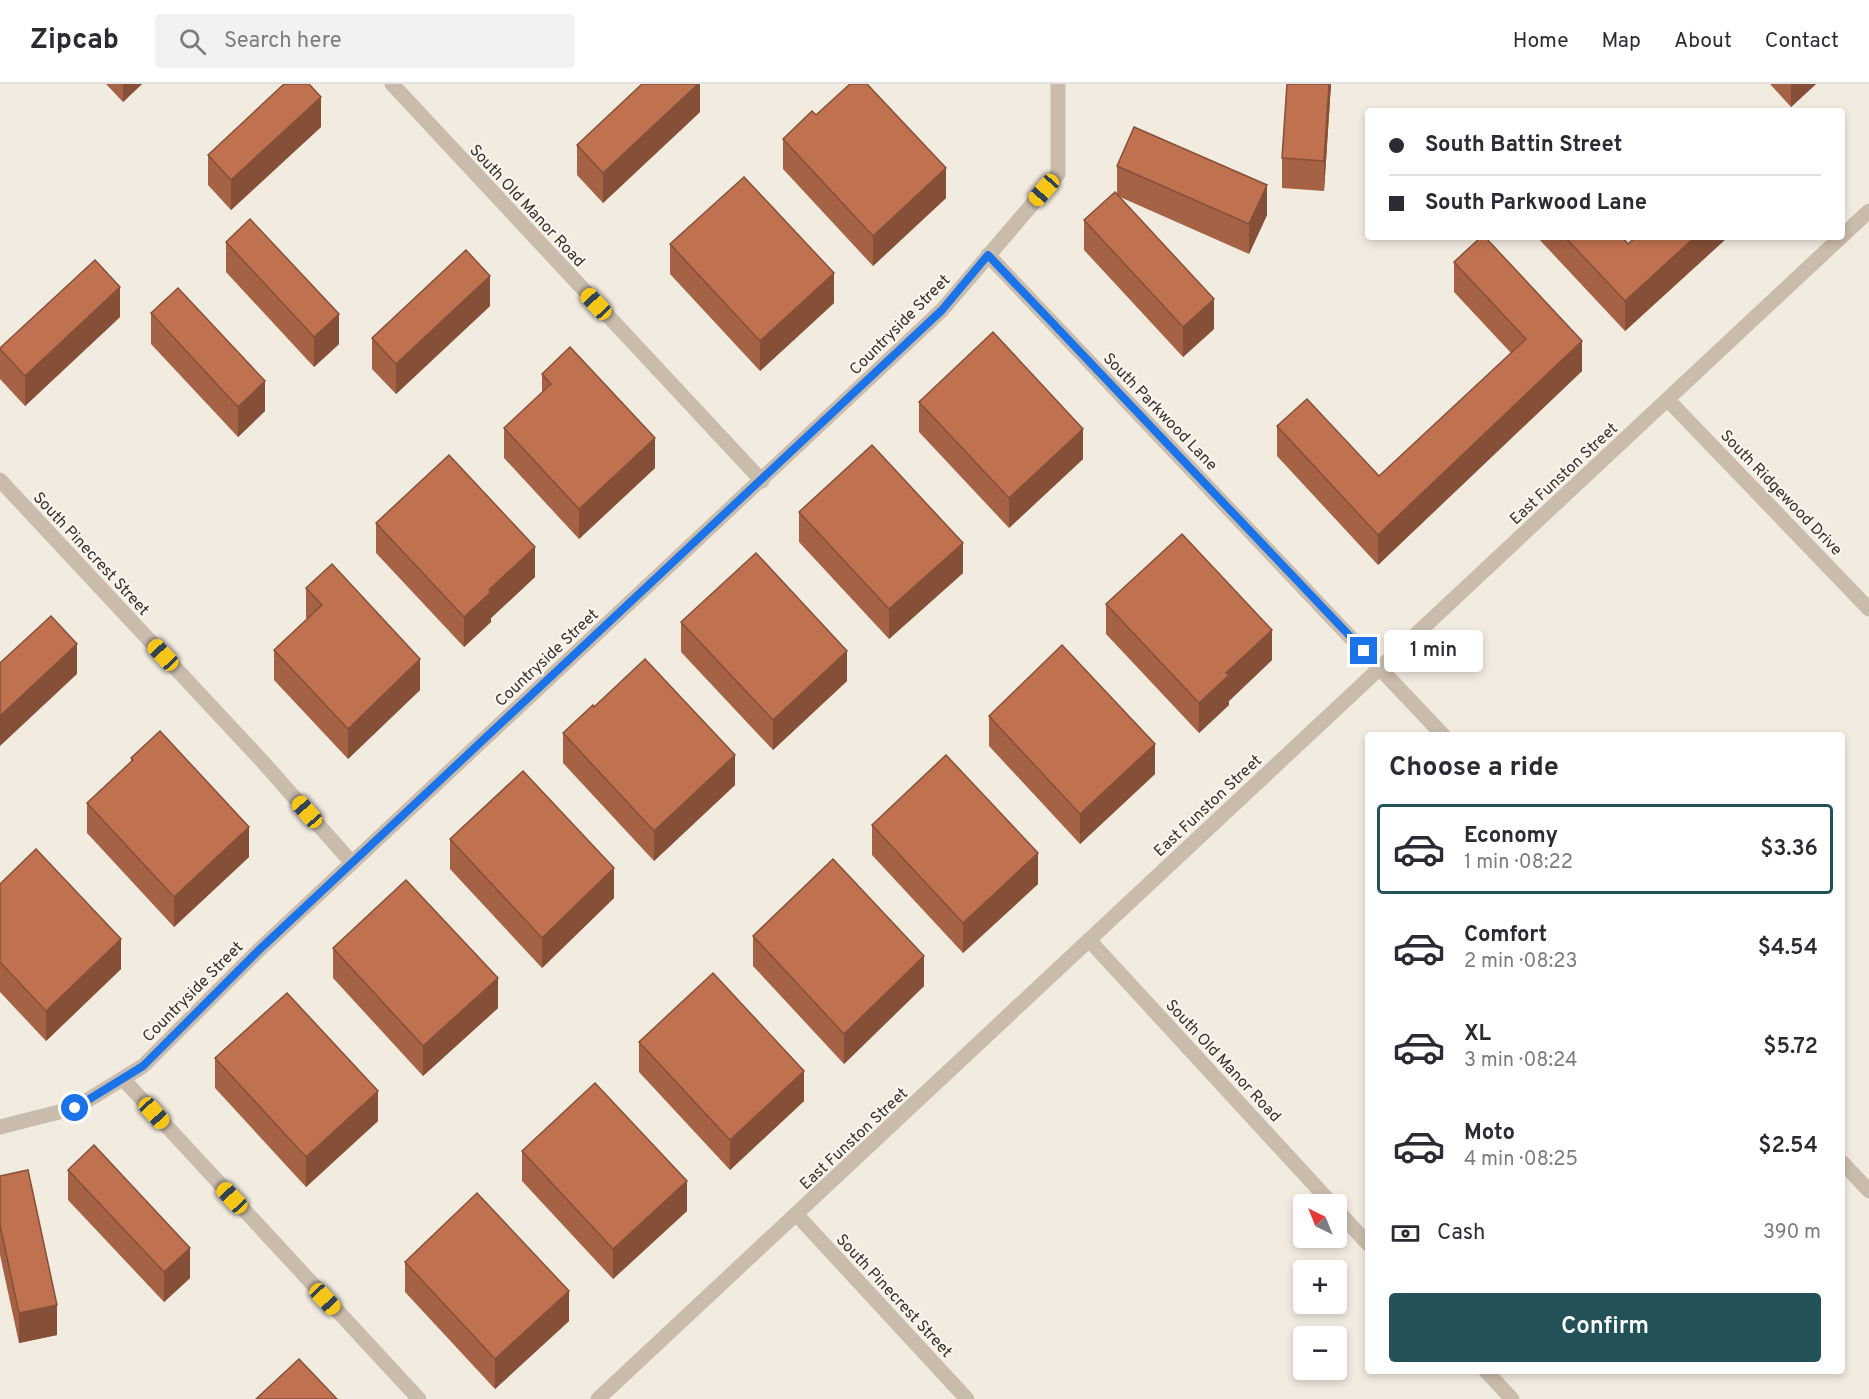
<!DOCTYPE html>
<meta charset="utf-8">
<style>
:root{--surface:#fff;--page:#f2f2f3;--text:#2b2b33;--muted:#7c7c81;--line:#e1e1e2;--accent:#225158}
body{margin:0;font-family:Overpass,sans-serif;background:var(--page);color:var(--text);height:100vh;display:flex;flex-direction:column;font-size:22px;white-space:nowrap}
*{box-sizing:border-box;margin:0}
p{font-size:20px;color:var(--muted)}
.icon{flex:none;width:33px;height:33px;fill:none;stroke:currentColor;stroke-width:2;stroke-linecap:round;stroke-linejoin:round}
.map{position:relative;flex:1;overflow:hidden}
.sheet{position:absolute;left:1365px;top:648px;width:480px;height:642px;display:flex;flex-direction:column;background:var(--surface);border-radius:6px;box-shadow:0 3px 9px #0003}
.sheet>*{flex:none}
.guide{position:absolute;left:1365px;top:24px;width:480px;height:132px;border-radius:6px;box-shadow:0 3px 9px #0003;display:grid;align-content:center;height:132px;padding:0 24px;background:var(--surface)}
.needle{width:39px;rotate:317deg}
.tools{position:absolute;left:1293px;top:1110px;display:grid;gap:12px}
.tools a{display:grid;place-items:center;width:54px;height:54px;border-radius:6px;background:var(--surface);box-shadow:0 3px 9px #0003;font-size:30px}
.end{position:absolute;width:27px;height:27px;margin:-14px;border:8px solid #1a73e8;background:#fff;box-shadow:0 0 0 3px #fff}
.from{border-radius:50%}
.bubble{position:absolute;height:42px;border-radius:6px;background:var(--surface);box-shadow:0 3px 9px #0003;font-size:20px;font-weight:600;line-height:42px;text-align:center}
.car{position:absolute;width:18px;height:36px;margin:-18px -9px;border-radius:8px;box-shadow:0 0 4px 2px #0007;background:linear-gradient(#f5c518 24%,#345 0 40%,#f5c518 0 76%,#345 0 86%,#f5c518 0)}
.guide b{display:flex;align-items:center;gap:21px;height:57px;font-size:22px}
.guide b+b{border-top:2px solid var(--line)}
.guide i{width:15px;height:15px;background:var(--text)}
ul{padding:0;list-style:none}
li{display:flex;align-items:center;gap:18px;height:90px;margin:0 12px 9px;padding:0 12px;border:3px solid transparent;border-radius:6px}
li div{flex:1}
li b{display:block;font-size:22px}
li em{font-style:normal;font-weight:600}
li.current{border-color:var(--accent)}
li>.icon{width:54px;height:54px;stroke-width:1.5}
h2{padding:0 24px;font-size:27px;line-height:72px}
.pay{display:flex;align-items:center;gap:15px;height:66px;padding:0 24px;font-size:22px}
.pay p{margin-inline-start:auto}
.button{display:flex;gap:12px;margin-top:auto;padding:12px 24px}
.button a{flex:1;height:69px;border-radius:6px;background:var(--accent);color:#fff;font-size:24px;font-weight:600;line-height:69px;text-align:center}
header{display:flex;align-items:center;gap:36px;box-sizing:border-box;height:84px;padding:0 30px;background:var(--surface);border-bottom:2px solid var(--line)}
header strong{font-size:28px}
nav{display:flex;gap:33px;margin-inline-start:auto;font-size:21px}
.search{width:420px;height:54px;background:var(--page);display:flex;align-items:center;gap:15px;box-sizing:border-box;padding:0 21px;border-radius:6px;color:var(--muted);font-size:22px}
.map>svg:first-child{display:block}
</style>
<header>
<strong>Zipcab</strong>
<div class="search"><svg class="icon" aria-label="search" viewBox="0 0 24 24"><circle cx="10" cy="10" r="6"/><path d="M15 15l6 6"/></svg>Search here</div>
<nav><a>Home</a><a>Map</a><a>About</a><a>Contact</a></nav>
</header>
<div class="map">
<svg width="1869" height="1315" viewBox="0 0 1869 1315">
<rect width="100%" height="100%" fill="#f2ebe0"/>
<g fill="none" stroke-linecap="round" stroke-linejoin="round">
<g stroke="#cabcac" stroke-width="15">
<path d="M392 0 762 397"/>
<path d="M1842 152 1869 127"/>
<path d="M988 171 1443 651"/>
<path d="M1668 316 1869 525"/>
<path d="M0 396 263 678 352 779"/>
<path d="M1089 856 1332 1120"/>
<path d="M123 995 419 1315"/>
<path d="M0 1043 75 1024 143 982 259 866 942 226 1058 90V0"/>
<path d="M1842 1078 1869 1107"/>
<path d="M1336 1125 1368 1160"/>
<path d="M797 1131 967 1315"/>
<path d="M1486 1287 1512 1315"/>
<path d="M598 1315 1841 153"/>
</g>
</g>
<g fill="#a56245">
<path d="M106 0H142L123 18Z"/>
<path d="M700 0V28L603 119 577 91V61Z"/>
<path d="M1287 0H1331L1324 107 1282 104V74Z"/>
<path d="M1770 0H1816L1791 23Z"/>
<path d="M816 31 946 114 873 182 783 85V55Z"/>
<path d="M321 43 231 126 208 101V71Z"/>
<path d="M1117 82 1267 131 1249 170 1120 113 1214 245 1183 273 1084 166V136L1117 110Z"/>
<path d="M1537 153H1622L1628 160 1636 153H1728L1625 247Z"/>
<path d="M226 158 339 260 314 283 226 188Z"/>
<path d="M670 160 834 219 760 287 670 190Z"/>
<path d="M1454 178 1582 287 1378 481 1277 372V342L1379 392 1511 269 1454 208Z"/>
<path d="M490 222 396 310 372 285V254Z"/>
<path d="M151 229 265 327 238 353 151 260Z"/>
<path d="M120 233 25 322 0 295V264Z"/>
<path d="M542 290 655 384 579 455 504 374V344L542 308Z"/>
<path d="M919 318 1083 375 1009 444 919 348Z"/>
<path d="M799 428 963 489 889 555 799 458Z"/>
<path d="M376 439 535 493 491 534V538L464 563 376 469Z"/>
<path d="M306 504 420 606 348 675 274 596V566L307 535 306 534Z"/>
<path d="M1106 520 1272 576 1229 617V621L1199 649 1106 550Z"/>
<path d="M681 538 847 597 773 666 681 568Z"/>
<path d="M989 632 1155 690 1080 760 989 662Z"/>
<path d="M563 649 735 701 654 777 563 679Z"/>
<path d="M131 674 249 773 174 843 87 749V719L131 678Z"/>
<path d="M872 741 1038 800 963 869 872 771Z"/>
<path d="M450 755 614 814 542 884 450 785Z"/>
<path d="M0 800 121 885 46 957 0 908Z"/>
<path d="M753 852 924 902 844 980 753 882Z"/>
<path d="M333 864 498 924 423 992 333 894Z"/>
<path d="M639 958 804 1017 730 1086 639 988Z"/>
<path d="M215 974 378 1037 306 1103 215 1004Z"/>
<path d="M522 1067 687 1127 613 1195 522 1097Z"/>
<path d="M68 1086 190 1194 164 1218 68 1116Z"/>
<path d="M0 1092 57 1251 19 1259 0 1171Z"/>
<path d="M405 1178 569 1237 495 1305 405 1208Z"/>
</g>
<g fill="#865038">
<path d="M123 0H142L123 18Z"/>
<path d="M698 0H700V28L603 119V89Z"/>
<path d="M1329 0H1331L1324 107V77Z"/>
<path d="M1791 0H1816L1791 23Z"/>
<path d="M321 13V43L231 126V96Z"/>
<path d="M946 84V114L873 182V152Z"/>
<path d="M1267 101V131L1249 170V140Z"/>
<path d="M1695 153H1728L1625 247V217Z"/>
<path d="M834 189V219L760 287V257Z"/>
<path d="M490 192V222L396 310V280Z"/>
<path d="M120 203V233L25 322V292Z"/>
<path d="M1214 215V245L1183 273V243Z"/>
<path d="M339 230V260L314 283V253Z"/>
<path d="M1582 257V287L1378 481V451Z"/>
<path d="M265 297V327L238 353V323Z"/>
<path d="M1083 345V375L1009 444V414Z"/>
<path d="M655 354V384L579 455V425Z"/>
<path d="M963 459V489L889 555V525Z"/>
<path d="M535 463V493L491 534V538L464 563V533L489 506Z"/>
<path d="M1272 546V576L1229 617V621L1199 649V619L1226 589Z"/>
<path d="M77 560V590L0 662V632Z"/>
<path d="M847 567V597L773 666V636Z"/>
<path d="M420 575V606L348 675V645Z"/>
<path d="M1155 660V690L1080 760V730Z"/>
<path d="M735 671V701L654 777V747Z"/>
<path d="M249 743V773L174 843V813Z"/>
<path d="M1038 769V800L963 869V839Z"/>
<path d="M614 784V814L542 884V854Z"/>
<path d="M121 855V885L46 957V927Z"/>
<path d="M924 872V902L844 980V950Z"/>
<path d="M498 894V924L423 992V962Z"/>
<path d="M804 987V1017L730 1086V1056Z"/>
<path d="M378 1007V1037L306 1103V1073Z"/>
<path d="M687 1097V1127L613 1195V1165Z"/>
<path d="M190 1164V1194L164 1218V1188Z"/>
<path d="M569 1207V1237L495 1305V1275Z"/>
<path d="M57 1221V1251L19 1259V1229Z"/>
</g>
<g fill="#c07250" stroke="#865038" stroke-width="1.5">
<path d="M284 0H309L321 13 231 96 208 71Z"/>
<path d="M642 0H698L603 89 577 61Z"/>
<path d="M850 0H867L946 84 873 152 783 55 812 27 816 31Z"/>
<path d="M1287 0H1329L1324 77 1282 74Z"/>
<path d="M1134 43 1267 101 1249 140 1117 82Z"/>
<path d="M744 93 834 189 760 257 670 160Z"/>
<path d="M1115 108 1214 215 1183 243 1084 136Z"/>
<path d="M250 135 339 230 314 253 226 158Z"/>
<path d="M1481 153H1485L1582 257 1378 451 1277 342 1307 315 1379 392 1526 255 1454 178Z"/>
<path d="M1565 153H1622L1628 160 1636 153H1695L1625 217Z"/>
<path d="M466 166 490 192 396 280 372 254Z"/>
<path d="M95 176 120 203 25 292 0 265V264Z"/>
<path d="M178 204 265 297 238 323 151 229Z"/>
<path d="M993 248 1083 345 1009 414 919 318Z"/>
<path d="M570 263 655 354 579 425 504 344 551 300 542 290Z"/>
<path d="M872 361 963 459 889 525 799 428Z"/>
<path d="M449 371 535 463 489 506 491 508 464 533 376 439Z"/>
<path d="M1182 450 1272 546 1226 589 1229 591 1199 619 1106 520Z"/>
<path d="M756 469 847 567 773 636 681 538Z"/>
<path d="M332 480 420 575 348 645 274 566 322 521 306 504Z"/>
<path d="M51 532 77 560 0 632V579Z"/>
<path d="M1062 561 1155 660 1080 730 989 632Z"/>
<path d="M645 575 735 671 654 747 563 649 593 621 594 623Z"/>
<path d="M160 647 249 743 174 813 87 719 133 676 131 674Z"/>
<path d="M946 671 1038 769 963 839 872 741Z"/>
<path d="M523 687 614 784 542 854 450 755Z"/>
<path d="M36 765 121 855 46 927 0 878V800Z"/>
<path d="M833 775 924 872 844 950 753 852Z"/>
<path d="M406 796 498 894 423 962 333 864Z"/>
<path d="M713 889 804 987 730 1056 639 958Z"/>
<path d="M287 909 378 1007 306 1073 215 974Z"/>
<path d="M595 999 687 1097 613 1165 522 1067Z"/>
<path d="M94 1061 190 1164 164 1188 68 1086Z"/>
<path d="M28 1086 57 1221 19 1229 0 1141V1092Z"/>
<path d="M477 1109 569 1207 495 1275 405 1178Z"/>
<path d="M299 1275 337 1315H256Z"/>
</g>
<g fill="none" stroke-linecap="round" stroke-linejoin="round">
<path stroke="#1a73e8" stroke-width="8" d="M75 1024 143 982 259 866 942 226 988 171 1364 567"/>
</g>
<g text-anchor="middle" stroke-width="4.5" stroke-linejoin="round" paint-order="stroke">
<g font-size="16" fill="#39302b" stroke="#faf5ed">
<text transform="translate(528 121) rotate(47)" y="6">South Old Manor Road</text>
<text transform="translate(899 240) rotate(-45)" y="6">Countryside Street</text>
<text transform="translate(1161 327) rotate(46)" y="6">South Parkwood Lane</text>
<text transform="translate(1563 389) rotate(-43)" y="6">East Funston Street</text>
<text transform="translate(1782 408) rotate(46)" y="6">South Ridgewood Drive</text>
<text transform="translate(92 469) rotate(47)" y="6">South Pinecrest Street</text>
<text transform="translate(546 573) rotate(-43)" y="6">Countryside Street</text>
<text transform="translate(1207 721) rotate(-43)" y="6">East Funston Street</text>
<text transform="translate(192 907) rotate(-45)" y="6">Countryside Street</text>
<text transform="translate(1224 976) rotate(47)" y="6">South Old Manor Road</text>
<text transform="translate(853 1054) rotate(-43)" y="6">East Funston Street</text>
<text transform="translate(895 1211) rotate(47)" y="6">South Pinecrest Street</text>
</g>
</g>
</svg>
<div class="tools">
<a><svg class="needle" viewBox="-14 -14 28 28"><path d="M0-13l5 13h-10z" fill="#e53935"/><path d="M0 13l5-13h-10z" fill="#7c7c81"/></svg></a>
<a>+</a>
<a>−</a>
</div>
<i class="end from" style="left:75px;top:1024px"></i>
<i class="end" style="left:1364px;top:567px"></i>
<div class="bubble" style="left:1384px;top:546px;width:99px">1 min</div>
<i class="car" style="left:1044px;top:106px;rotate:221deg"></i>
<i class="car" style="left:596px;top:220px;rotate:317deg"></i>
<i class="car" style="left:163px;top:571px;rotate:317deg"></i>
<i class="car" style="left:307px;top:728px;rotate:319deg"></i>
<i class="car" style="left:154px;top:1029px;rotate:138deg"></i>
<i class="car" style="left:232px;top:1114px;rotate:317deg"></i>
<i class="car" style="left:325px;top:1215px;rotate:137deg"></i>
<div class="guide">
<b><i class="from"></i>South Battin Street</b>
<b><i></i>South Parkwood Lane</b>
</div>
<section class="sheet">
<h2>Choose a ride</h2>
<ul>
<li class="current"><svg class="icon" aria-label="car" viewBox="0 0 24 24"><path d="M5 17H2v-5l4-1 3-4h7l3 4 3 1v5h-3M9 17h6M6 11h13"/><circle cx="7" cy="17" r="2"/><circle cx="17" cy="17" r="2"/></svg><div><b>Economy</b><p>1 min · 08:22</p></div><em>$3.36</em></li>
<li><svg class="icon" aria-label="car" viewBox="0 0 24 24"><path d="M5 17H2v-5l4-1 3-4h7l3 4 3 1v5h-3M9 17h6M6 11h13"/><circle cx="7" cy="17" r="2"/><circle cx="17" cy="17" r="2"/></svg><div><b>Comfort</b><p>2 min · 08:23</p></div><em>$4.54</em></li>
<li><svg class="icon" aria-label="car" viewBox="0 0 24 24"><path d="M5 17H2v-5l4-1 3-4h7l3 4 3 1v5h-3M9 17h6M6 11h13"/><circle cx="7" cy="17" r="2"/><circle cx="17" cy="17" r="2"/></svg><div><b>XL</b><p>3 min · 08:24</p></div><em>$5.72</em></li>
<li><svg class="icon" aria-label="car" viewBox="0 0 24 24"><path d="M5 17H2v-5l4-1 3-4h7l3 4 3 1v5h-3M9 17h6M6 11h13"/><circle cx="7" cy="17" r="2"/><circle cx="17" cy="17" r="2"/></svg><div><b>Moto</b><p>4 min · 08:25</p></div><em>$2.54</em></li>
</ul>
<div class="pay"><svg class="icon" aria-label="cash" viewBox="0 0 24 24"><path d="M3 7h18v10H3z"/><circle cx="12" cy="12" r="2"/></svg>Cash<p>390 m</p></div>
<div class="button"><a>Confirm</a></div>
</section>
</div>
